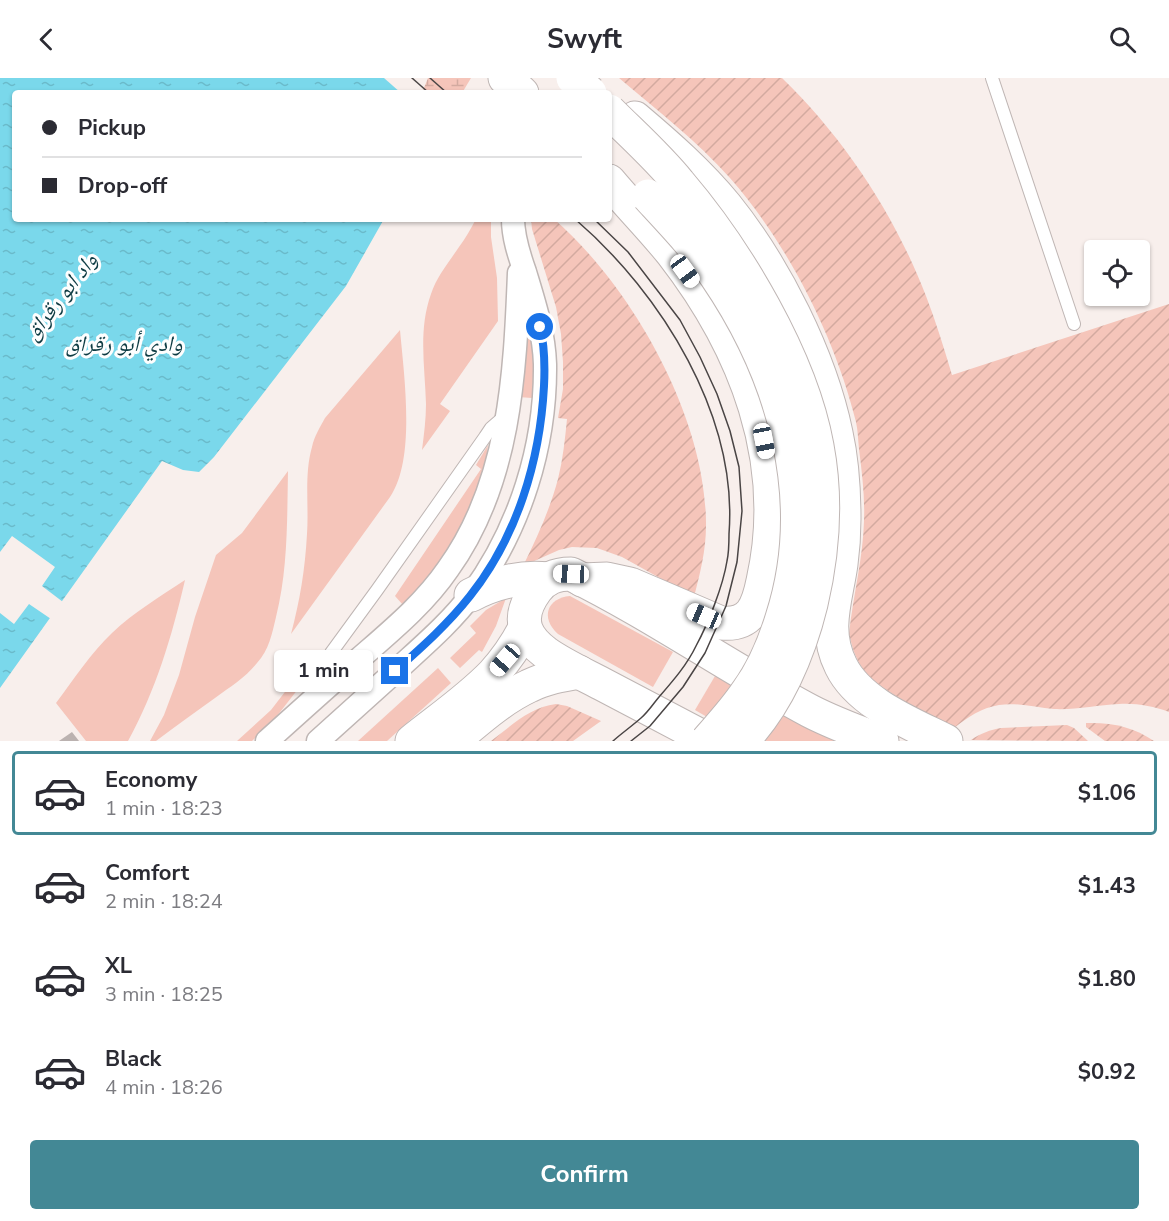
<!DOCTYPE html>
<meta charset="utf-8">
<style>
:root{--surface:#fff;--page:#f2f2f3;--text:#2b2b33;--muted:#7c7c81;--line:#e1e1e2;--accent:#438895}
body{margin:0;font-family:"Nunito Sans","Noto Naskh Arabic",sans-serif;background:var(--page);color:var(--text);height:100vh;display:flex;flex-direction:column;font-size:22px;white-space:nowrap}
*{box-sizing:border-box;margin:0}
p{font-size:20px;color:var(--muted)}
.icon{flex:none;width:33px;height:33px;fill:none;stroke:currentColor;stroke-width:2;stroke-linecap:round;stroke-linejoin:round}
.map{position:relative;height:663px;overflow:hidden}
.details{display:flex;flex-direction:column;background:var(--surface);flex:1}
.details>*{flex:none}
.hud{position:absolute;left:12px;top:12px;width:600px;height:132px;border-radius:6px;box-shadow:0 2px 4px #0004;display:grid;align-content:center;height:132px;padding:0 30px;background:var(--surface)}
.fabs{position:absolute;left:1084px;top:162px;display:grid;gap:12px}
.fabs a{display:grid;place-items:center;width:66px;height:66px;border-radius:6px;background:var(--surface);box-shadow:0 2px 4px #0004;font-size:30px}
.end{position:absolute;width:27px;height:27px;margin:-14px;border:8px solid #1a73e8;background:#fff;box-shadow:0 0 0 3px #fff}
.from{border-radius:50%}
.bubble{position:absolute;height:42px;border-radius:6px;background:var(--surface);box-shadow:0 2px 4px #0004;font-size:20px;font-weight:700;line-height:42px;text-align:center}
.car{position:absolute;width:18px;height:36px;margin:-18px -9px;border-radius:8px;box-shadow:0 0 4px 2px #0007;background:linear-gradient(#fff 24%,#345 0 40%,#fff 0 76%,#345 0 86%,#fff 0)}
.hud b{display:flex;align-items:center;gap:21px;height:57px;font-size:22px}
.hud b+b{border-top:2px solid var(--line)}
.hud i{width:15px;height:15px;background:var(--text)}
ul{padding:10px 0 0;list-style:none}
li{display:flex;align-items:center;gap:18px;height:84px;margin:0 12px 9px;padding:0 18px;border:3px solid transparent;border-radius:6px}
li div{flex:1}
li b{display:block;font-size:22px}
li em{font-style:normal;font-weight:700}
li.current{border-color:var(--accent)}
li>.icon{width:54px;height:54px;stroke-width:1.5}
.action{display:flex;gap:12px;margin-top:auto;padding:12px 30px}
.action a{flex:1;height:69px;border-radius:6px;background:var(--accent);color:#fff;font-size:24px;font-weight:700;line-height:69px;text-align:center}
header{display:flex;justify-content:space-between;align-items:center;height:78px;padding:0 30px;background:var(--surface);font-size:27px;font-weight:700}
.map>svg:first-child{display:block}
</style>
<header><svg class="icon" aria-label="back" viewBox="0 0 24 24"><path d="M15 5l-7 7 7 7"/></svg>Swyft<svg class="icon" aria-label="search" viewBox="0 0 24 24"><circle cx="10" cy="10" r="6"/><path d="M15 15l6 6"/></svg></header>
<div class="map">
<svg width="1169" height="663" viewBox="0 0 1169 663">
<defs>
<pattern id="wetland-marsh" width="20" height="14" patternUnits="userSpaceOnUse" patternTransform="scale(1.5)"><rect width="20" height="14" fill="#f5c5ba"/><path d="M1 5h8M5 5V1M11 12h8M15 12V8" fill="none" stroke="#d3aaa0"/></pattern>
<pattern id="garden-furrows" width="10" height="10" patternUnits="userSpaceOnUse" patternTransform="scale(1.5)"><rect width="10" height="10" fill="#f5c5ba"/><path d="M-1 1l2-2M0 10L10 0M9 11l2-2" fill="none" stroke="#d3aaa0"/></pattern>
<pattern id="water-ripples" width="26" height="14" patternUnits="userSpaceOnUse" patternTransform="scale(1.5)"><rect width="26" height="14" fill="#7ad8eb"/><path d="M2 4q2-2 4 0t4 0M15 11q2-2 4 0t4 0" fill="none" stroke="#6abaca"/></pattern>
</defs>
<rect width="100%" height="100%" fill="#f8efec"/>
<g fill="#f5c5ba">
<path d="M476 141H491V159L497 200 498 243 440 326 450 333 422 372C424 356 426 341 426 326 425 289 418 252 431 216 437 198 449 184 459 169 466 160 471 150 476 141Z"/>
<path d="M400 252C404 298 416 381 390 419L291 556C300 522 305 492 307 456 309 429 304 396 312 369 314 359 320 349 325 340Z"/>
<path d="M526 257H532L534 289 532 320 518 319Z"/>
<path d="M488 367 485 391 462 449 436 490 403 527 395 518 481 391 476 387Z"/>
<path d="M288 393C287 443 288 491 276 539 272 556 269 572 257 585 246 599 230 609 215 620 195 634 175 649 156 663H150L164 637 179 597 195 539 216 477 242 455Z"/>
<path d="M185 502C172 558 156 612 128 663H86L56 625C74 601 91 575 112 555 134 534 161 518 185 502Z"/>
<path d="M570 518 673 574 653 609 558 556C540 540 547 520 570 518Z"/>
<path d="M506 520 496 548 482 574 479 572 460 590 450 580 476 555 470 548 486 532Z"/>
<path d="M438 590 451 605 387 663H358Z"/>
<path d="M715 598 740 612 719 646 695 632Z"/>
<path d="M291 606 298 611 277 638 252 663H237L271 632Z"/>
<path d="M783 633 841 663H760Z"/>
</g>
<path fill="url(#wetland-marsh)" d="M425 0H471L462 15H419Z"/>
<g fill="url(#garden-furrows)">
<path d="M619 0H782C844 60 895 137 926 218 936 244 944 270 952 297L1169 226V634C1153 628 1136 625 1119 626 1097 627 1076 632 1054 631 1036 630 1018 624 999 627 981 630 968 639 954 650 928 635 880 614 863 591 855 580 852 568 849 556 853 518 863 481 864 443 865 419 862 395 859 371 858 362 858 353 856 344 835 259 788 166 730 100 697 63 657 32 619 0Z"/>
<path d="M531 141H554C633 210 707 341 706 448 706 472 700 496 694 519L622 479 597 470 572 469 559 472 523 488C537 460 550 431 558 401 563 381 565 361 567 341L558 340 563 311V284L561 256 556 229 532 151Z"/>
<path d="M556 626 567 628 601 643 573 663H491C511 648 530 629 556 626Z"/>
<path d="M1086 645C1111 644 1134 649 1154 663H1105L1086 649Z"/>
<path d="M1067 647 1074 650 1088 663 971 662C981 655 990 652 1001 650Z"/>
</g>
<path fill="url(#water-ripples)" d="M0 0H425L419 15H15V141H384L346 208 214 379 199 394 183 392 162 383 0 610Z"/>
<g fill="#f8efec">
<path d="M384 0H428L422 15H401Z"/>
<path d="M12 458 55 489 42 508 63 524 51 541 29 526 14 546 0 535V474Z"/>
</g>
<path fill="#bbb2b0" d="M72 654 79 663H59Z"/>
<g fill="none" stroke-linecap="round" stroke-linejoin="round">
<g stroke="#bfb6b4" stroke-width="14">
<g id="lane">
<path d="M992 0 1074 246"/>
<path d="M331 575 377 512 485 359 491 350 506 337"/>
</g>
</g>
<g stroke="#bfb6b4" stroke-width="25">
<g id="street">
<path d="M267 663C297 636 328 608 359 581 391 553 424 526 448 491 510 405 515 296 519 195"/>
<path d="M318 663C345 639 372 614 399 590 424 567 451 544 472 516 520 450 546 368 545 286 544 254 534 224 525 194 519 177 513 159 513 141"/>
</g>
</g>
<g stroke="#bfb6b4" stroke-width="35">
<g id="primary">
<path d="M412 663C438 642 469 621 493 596 506 582 516 567 525 550"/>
<path d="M453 663C477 643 501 621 529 608 545 600 562 597 579 594"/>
</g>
</g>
<g stroke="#bfb6b4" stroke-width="35">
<g id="highway">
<path d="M505 0 522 15"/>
<path d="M635 40C667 67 699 95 726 128 775 189 820 278 836 355 842 382 844 412 844 441 844 455 843 471 841 486 836 522 823 552 841 588 859 625 910 645 946 663"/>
<path d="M582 502 607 501 630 506 721 545C751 548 758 528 763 503 790 383 745 269 672 175 652 150 629 127 609 103"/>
<path d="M471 517C496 504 520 498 548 501"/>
<path d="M713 663 699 657C667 640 634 623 602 606 583 596 563 587 546 575 538 569 529 560 526 551 521 537 528 523 536 512 545 500 556 496 571 496 654 537 729 590 810 633 833 645 858 654 882 663"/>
</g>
</g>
<use href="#lane" stroke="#fff" stroke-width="12"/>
<use href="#street" stroke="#fff" stroke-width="22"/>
<use href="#primary" stroke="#fff" stroke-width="33"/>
<use href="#highway" stroke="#fff" stroke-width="33"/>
<g stroke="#4a4545" stroke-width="1.5">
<path d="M412 0 429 15"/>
<path d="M430 0 447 15"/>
<path d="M575 141C662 216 738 338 729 456 729 465 729 474 727 483 723 508 708 546 696 568 687 587 672 604 659 619 653 626 648 634 641 640 632 648 622 655 613 663"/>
<path d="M594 141 628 174 680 242 700 279 717 316 730 353 739 389 742 433 737 484 726 528 705 575 683 609 650 648 631 663"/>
</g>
<g stroke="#bfb6b4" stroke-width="35" stroke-linecap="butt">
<g id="highway-bridge">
<path d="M573 0 590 15"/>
<path d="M609 33C633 57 658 79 679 105 737 173 801 280 817 368 827 421 823 475 811 526 799 575 777 627 742 663"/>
<path d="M648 118C672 144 696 169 716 198 784 298 820 422 782 540 774 566 763 592 747 614 735 632 721 647 707 663"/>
</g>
</g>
<use href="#highway-bridge" stroke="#fff" stroke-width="33"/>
</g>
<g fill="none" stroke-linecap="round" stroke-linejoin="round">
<path stroke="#1a73e8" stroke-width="8" d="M395 593C422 569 448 546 470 518 517 459 540 383 544 308 545 288 545 269 540 249"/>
</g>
<g text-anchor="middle" stroke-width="6" stroke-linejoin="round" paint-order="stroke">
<g font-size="22" font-style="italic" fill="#0e3c44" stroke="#fefefe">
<text transform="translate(60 218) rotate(-52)" y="8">واد ابو رقراق</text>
<text x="124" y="273">وادي أبو رقراق</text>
</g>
</g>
</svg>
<div class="fabs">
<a><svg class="icon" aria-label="locate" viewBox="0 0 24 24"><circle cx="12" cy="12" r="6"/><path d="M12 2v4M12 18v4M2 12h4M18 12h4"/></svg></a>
</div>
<i class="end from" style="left:540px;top:249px"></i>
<i class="end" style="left:395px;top:593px"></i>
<div class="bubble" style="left:274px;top:572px;width:99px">1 min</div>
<i class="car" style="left:685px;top:193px;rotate:144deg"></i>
<i class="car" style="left:764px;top:363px;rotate:169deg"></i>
<i class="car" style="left:571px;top:496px;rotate:272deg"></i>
<i class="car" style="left:704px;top:538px;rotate:293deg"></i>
<i class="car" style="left:505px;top:582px;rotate:221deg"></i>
<div class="hud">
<b><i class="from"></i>Pickup</b>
<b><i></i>Drop-off</b>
</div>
</div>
<section class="details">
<ul>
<li class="current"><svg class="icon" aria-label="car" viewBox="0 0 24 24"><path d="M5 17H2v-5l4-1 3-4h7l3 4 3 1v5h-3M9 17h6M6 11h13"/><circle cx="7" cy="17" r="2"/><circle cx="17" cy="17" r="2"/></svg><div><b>Economy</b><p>1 min · 18:23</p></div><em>$1.06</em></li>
<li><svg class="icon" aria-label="car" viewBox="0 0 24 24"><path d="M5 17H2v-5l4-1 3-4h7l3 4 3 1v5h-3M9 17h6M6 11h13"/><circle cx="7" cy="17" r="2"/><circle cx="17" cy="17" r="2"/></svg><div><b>Comfort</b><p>2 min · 18:24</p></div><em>$1.43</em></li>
<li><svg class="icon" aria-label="car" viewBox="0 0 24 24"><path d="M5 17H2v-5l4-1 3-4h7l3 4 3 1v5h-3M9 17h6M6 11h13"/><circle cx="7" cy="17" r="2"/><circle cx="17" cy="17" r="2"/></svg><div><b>XL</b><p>3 min · 18:25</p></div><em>$1.80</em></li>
<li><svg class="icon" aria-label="car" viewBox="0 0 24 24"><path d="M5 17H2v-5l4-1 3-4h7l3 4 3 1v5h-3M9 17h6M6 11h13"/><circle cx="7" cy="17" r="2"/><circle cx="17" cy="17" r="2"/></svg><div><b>Black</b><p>4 min · 18:26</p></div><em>$0.92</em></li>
</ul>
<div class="action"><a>Confirm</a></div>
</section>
